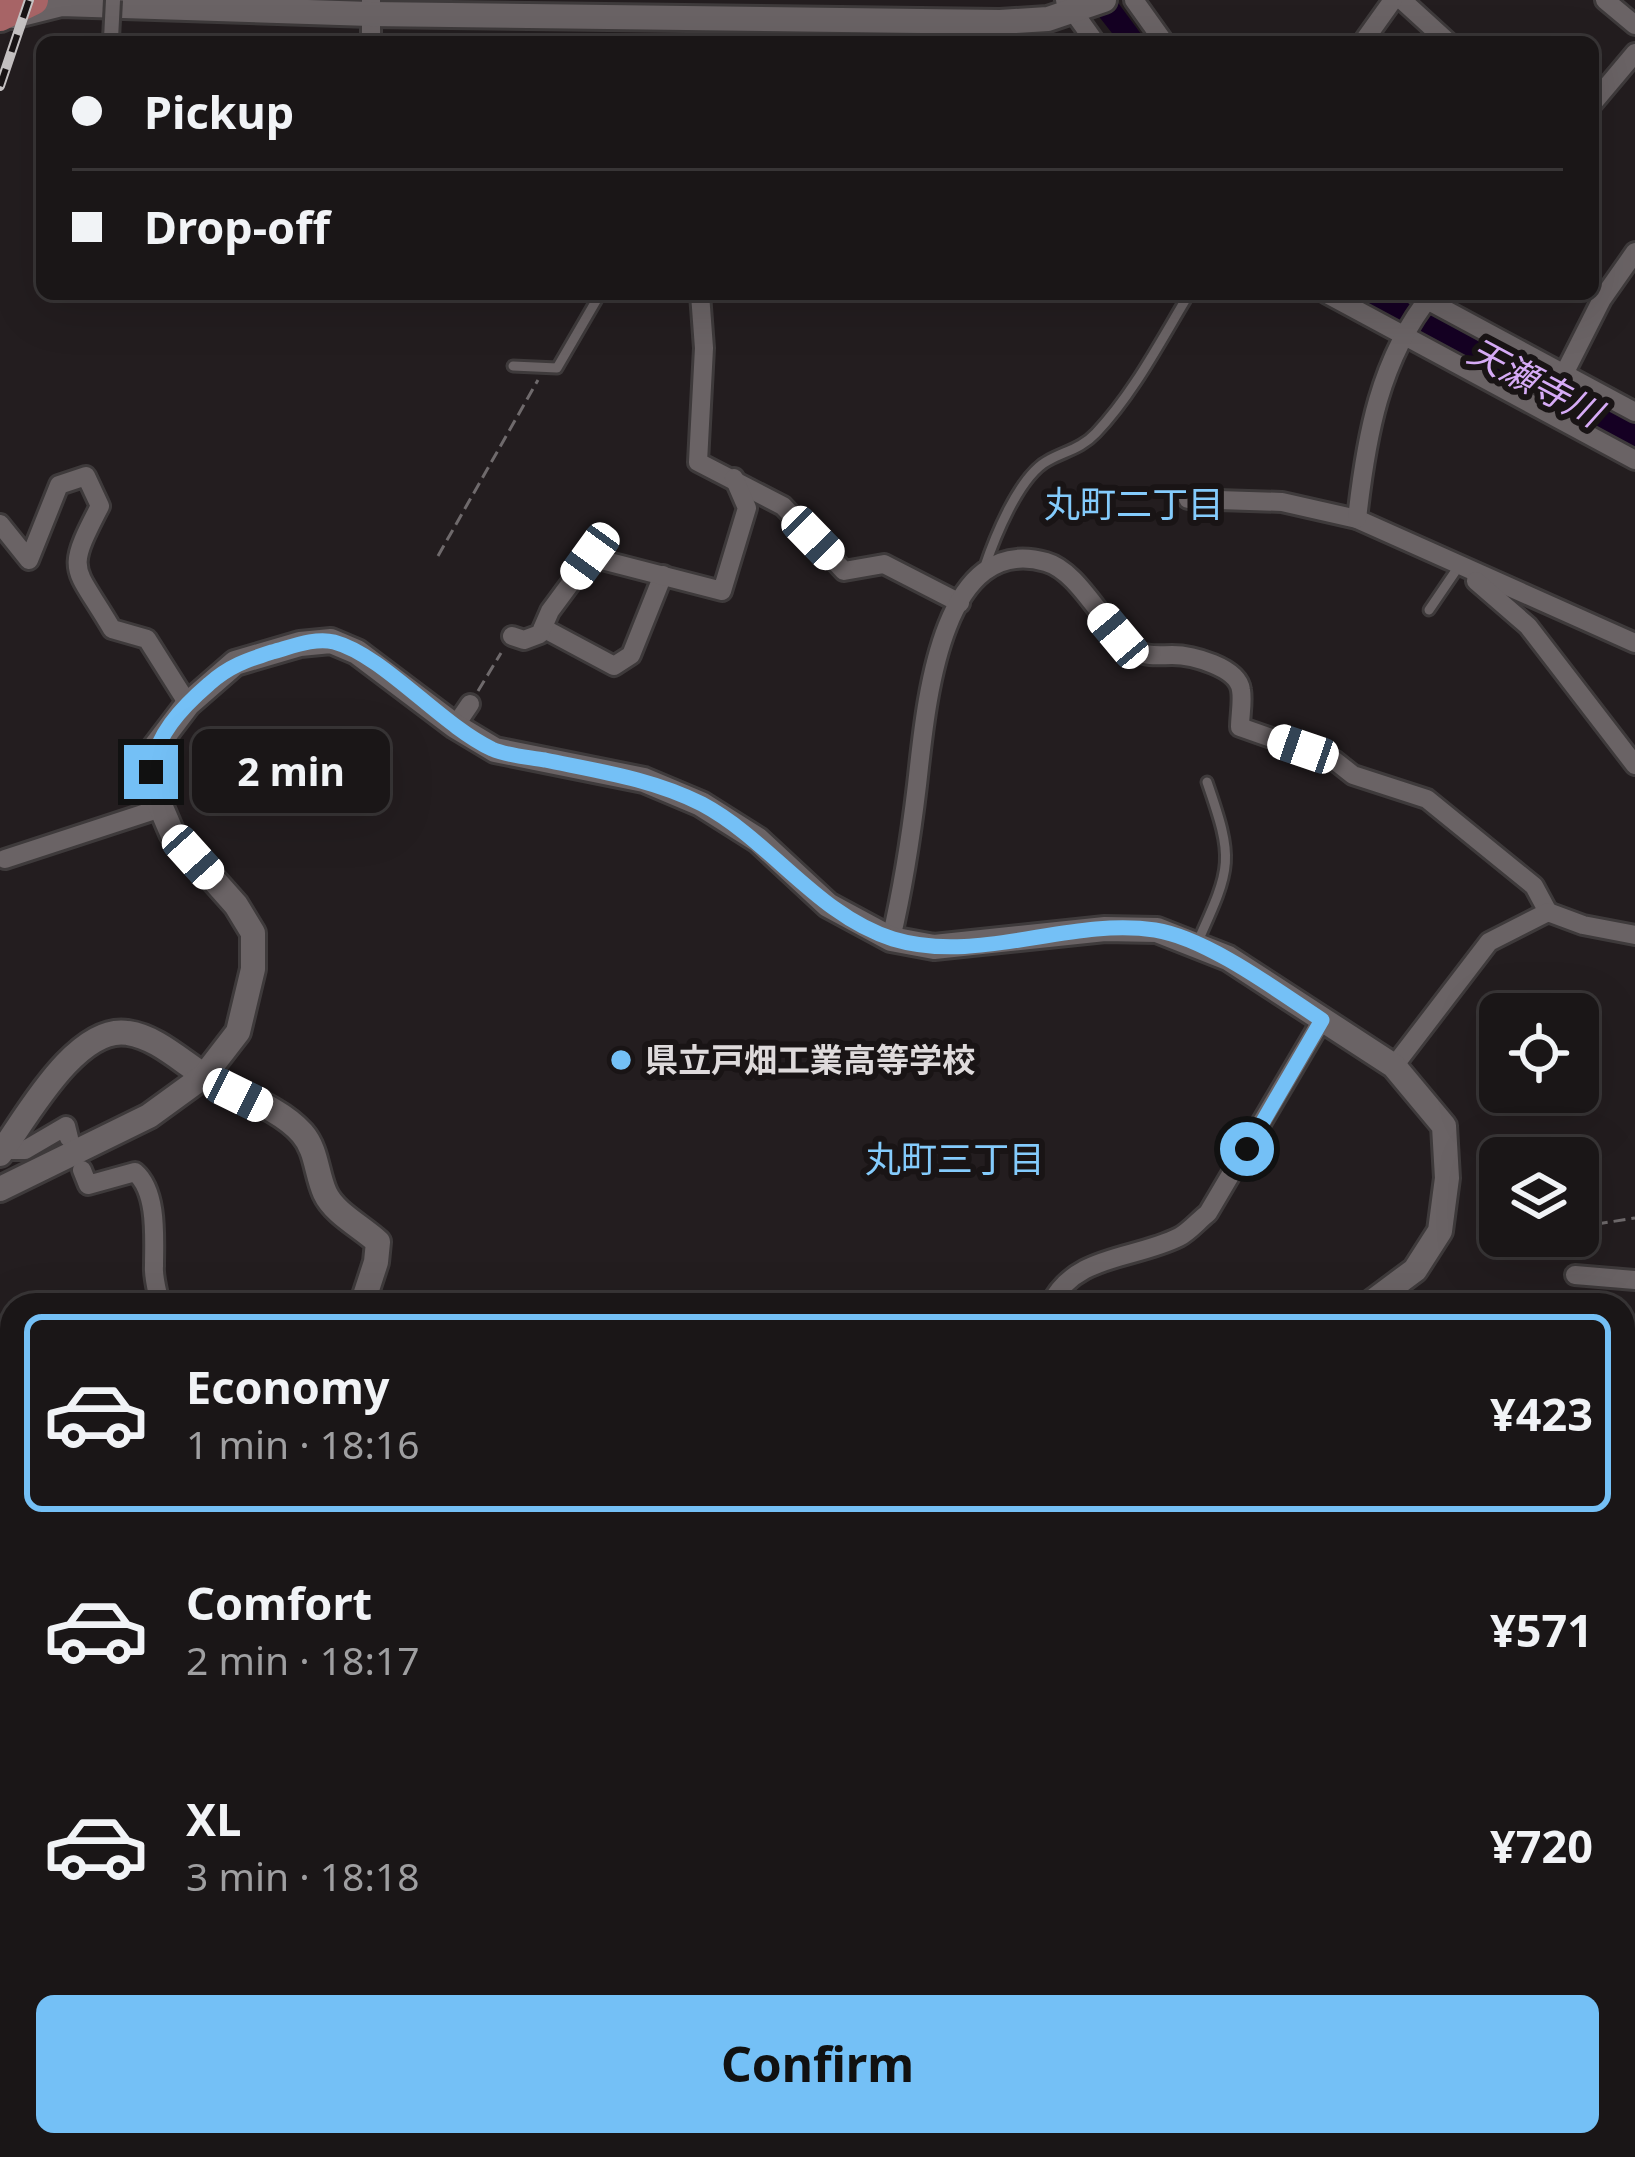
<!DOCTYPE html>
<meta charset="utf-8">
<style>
:root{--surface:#1a1617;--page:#231f20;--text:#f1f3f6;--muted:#9f9fa1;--line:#383536;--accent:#74c0f6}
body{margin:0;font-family:"Noto Sans","Noto Sans JP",sans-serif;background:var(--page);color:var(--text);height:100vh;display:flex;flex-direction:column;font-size:45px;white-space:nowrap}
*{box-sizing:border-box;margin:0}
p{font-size:39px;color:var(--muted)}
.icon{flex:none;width:66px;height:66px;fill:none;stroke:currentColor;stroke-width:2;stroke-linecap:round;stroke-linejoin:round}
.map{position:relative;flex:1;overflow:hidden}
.sheet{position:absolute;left:0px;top:1293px;width:1635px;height:864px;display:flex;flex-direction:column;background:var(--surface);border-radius:36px 36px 0 0;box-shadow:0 12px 48px #0002,0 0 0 3px var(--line)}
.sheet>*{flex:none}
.hud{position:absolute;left:36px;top:36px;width:1563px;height:264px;border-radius:18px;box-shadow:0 12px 48px #0002,0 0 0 3px var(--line);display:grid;align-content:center;height:264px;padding:0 36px;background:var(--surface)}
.tools{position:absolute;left:1479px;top:993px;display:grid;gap:24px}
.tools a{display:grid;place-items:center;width:120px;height:120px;border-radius:18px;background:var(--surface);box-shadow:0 12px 48px #0002,0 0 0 3px var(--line);font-size:60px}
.end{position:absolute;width:54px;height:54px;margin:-27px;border:15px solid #74c0f6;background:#111;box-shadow:0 0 0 6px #111}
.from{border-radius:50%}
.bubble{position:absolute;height:84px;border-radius:18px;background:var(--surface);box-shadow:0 12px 48px #0002,0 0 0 3px var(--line);font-size:39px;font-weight:700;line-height:84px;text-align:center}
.car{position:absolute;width:36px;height:72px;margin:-36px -18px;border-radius:15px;box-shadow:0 0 9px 3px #0007;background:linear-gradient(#fff 24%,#345 0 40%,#fff 0 76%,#345 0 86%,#fff 0)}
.hud b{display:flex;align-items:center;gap:42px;height:114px;font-size:45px}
.hud b+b{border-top:3px solid var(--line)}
.hud i{width:30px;height:30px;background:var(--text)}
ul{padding:21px 0 0;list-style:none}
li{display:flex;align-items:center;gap:36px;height:198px;margin:0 24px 18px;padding:0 12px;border:6px solid transparent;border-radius:18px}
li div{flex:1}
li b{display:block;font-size:45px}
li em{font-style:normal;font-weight:700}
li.active{border-color:var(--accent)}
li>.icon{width:108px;height:108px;stroke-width:1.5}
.cta{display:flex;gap:24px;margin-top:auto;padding:24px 36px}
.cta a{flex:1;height:138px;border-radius:18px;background:var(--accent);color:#111;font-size:48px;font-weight:700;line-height:138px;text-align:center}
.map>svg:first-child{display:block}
</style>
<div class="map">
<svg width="1635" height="2157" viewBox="0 0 1635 2157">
<rect width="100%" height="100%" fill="#231d1f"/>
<path fill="#4f2410" d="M1635 1825V2157H1461L1462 2145H1623V1834Z"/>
<g fill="#150023">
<path d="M1086 0H1116L1147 42H1119Z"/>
<path d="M1348 294H1399L1635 424V450Z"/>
</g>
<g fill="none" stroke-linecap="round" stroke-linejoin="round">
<g stroke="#3e3a3b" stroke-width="15">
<g id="service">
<path d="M513 366 557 368 600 294"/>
<path d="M984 569C994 539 1019 475 1049 460 1066 451 1082 448 1096 433 1134 393 1161 340 1189 294"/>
<path d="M1429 610 1459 566"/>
<path d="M1198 941C1232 866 1234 860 1207 782"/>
</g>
</g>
<g stroke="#3e3a3b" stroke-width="24">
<g id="minor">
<path d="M1065 0 1095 42"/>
<path d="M1134 0 1164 42"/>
<path d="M1402 0 1448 42"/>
<path d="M1605 0 1635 25"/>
<path d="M371 42V0"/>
<path d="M1363 42 1393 0"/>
<path d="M1593 103 1635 53"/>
<path d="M700 294 704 348 698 462 783 506 844 571 884 564 960 603"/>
<path d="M1327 294 1635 460"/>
<path d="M1416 294 1635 412"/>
<path d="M1564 374 1602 299 1635 252"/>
<path d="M1188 499 1282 502 1357 519 1635 643"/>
<path d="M1357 519C1366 438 1379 359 1432 294"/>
<path d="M0 524 29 560 59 485 86 476 100 506C64 575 74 564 112 629L147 639 188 704"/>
<path d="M1476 581 1528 626 1635 765"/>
<path d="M543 628 614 666 631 655 663 575"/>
<path d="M512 636 524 640 540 634 550 611 590 557 722 591 747 508 734 478"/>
<path d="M455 726 470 704"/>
<path d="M5 859 161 808"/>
<path d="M891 939C903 888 911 836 917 785 925 717 937 531 1046 562 1081 572 1104 630 1137 651 1147 657 1160 655 1172 655 1192 655 1238 667 1241 690 1243 701 1240 716 1240 727L1334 760 1353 775 1427 799 1534 886 1548 912"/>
<path d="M1394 1066 1489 942 1548 912 1583 925 1635 935"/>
<path d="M3 1150H25L66 1126 69 1138"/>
<path d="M82 1170 88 1185 135 1172C158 1192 154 1239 154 1266 153 1278 158 1293 160 1305"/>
<path d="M1575 1275 1635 1280"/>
<path d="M1050 1305C1075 1254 1133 1260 1179 1237 1189 1232 1199 1220 1208 1213L1322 1020"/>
<path d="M0 1384 12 1390"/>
<path d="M1623 1431 1635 1429"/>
<path d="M8 1676 12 1679"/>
<path d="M1137 2145 1152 2157"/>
<path d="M1223 2145 1225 2157"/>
<path d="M1321 2145 1326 2157"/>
<path d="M1418 2145 1424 2157"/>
<path d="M812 2157 816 2145"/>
</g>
</g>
<g stroke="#3e3a3b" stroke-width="30">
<g id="tertiary">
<path d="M13 16 61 4 370 14 1000 22 1048 19 1104 0"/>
<path d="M0 1154C26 1118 77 1024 128 1033 157 1037 183 1063 208 1078 238 1095 279 1107 302 1133 317 1150 316 1173 325 1193 334 1213 362 1227 378 1242L376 1262 362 1305"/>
<path d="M0 1189 149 1116 204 1076 238 1032 253 969V933L236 905 172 833 157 798 151 772 153 750 188 704 235 663 300 644 331 641 357 652 455 726 495 750 644 780 701 804 758 840 828 905 891 939 934 947 1105 929 1157 930 1228 958 1394 1066 1444 1126 1447 1178 1440 1231 1415 1270 1368 1305"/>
<path d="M1623 1507 1635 1504"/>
<path d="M1623 1947 1635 1997"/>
</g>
</g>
<g stroke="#3e3a3b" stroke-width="36">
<path id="primary" d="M0 16 33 0"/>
</g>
<g stroke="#6f6a6c" stroke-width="3" stroke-dasharray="12 6" stroke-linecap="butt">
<path d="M438 556 538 380"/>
<path d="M478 691 501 653"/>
<path d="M1578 1227 1635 1218"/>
<path d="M476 2145 482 2157"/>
</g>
<use href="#service" stroke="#6a6365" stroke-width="9"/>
<use href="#minor" stroke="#6a6365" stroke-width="18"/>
<use href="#tertiary" stroke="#6a6365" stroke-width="24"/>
<use href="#primary" stroke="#a76466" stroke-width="30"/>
<g stroke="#c5c1c2" stroke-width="10">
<path id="rail" d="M0 86 29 0"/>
</g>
<use href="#rail" stroke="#191415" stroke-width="6" stroke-dasharray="18" stroke-linecap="butt"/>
<g stroke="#3e3a3b" stroke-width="20" stroke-linecap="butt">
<path id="pedestrian-bridge" d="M111 39 113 0"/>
</g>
<use href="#pedestrian-bridge" stroke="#6a6365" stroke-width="14"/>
</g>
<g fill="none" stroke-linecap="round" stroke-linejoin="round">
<path stroke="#74c0f6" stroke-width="15" d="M151 772C155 736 181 708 209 684 229 666 247 660 272 652 291 647 315 637 334 642 383 655 441 725 492 749 508 756 528 757 545 760 598 771 653 779 702 804 771 841 817 915 893 939 979 965 1069 917 1155 930 1207 938 1278 991 1322 1020L1247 1149"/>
</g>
<circle fill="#74c0f6" stroke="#191415" stroke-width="4.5" cx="621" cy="1060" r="12"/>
<g text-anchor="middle" stroke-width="12" stroke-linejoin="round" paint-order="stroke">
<g font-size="33" font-weight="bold" fill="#dedadb" stroke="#191415" text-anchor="start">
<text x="645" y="1072">県立戸畑工業高等学校</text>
</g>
<g font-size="36" font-style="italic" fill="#d6abf6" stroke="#191415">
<text transform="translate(1535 382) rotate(28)" y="13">天瀬寺川</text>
</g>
<g font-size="36" fill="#84cbfc" stroke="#191415">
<text x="1134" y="517">丸町二丁目</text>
<text x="955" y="1172">丸町三丁目</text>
</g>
</g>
</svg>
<div class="tools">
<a><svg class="icon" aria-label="locate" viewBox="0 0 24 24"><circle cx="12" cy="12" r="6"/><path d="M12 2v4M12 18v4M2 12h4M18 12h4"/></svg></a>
<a><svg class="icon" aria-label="layers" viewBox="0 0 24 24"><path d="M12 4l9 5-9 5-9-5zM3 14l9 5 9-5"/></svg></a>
</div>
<i class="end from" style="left:1247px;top:1149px"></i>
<i class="end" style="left:151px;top:772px"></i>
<div class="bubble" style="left:192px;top:729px;width:198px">2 min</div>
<i class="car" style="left:813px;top:538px;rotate:136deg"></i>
<i class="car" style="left:590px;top:556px;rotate:216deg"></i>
<i class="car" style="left:1118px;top:636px;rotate:320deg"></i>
<i class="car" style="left:1303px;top:749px;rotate:289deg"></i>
<i class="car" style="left:193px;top:857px;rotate:138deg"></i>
<i class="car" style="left:238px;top:1095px;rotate:116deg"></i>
<div class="hud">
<b><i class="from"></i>Pickup</b>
<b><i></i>Drop-off</b>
</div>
<section class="sheet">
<ul>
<li class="active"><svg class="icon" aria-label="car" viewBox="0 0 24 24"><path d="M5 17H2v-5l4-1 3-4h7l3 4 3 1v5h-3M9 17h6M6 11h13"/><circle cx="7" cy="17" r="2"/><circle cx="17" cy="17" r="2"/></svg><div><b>Economy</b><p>1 min · 18:16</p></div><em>¥423</em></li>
<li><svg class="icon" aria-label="car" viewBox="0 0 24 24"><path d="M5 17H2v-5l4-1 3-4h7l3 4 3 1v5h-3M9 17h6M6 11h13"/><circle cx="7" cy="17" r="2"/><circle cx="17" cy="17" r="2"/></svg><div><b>Comfort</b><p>2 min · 18:17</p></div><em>¥571</em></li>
<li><svg class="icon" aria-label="car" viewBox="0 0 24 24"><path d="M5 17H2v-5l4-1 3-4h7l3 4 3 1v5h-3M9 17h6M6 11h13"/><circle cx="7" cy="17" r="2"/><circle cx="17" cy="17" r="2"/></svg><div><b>XL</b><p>3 min · 18:18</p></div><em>¥720</em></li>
</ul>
<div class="cta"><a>Confirm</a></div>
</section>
</div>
